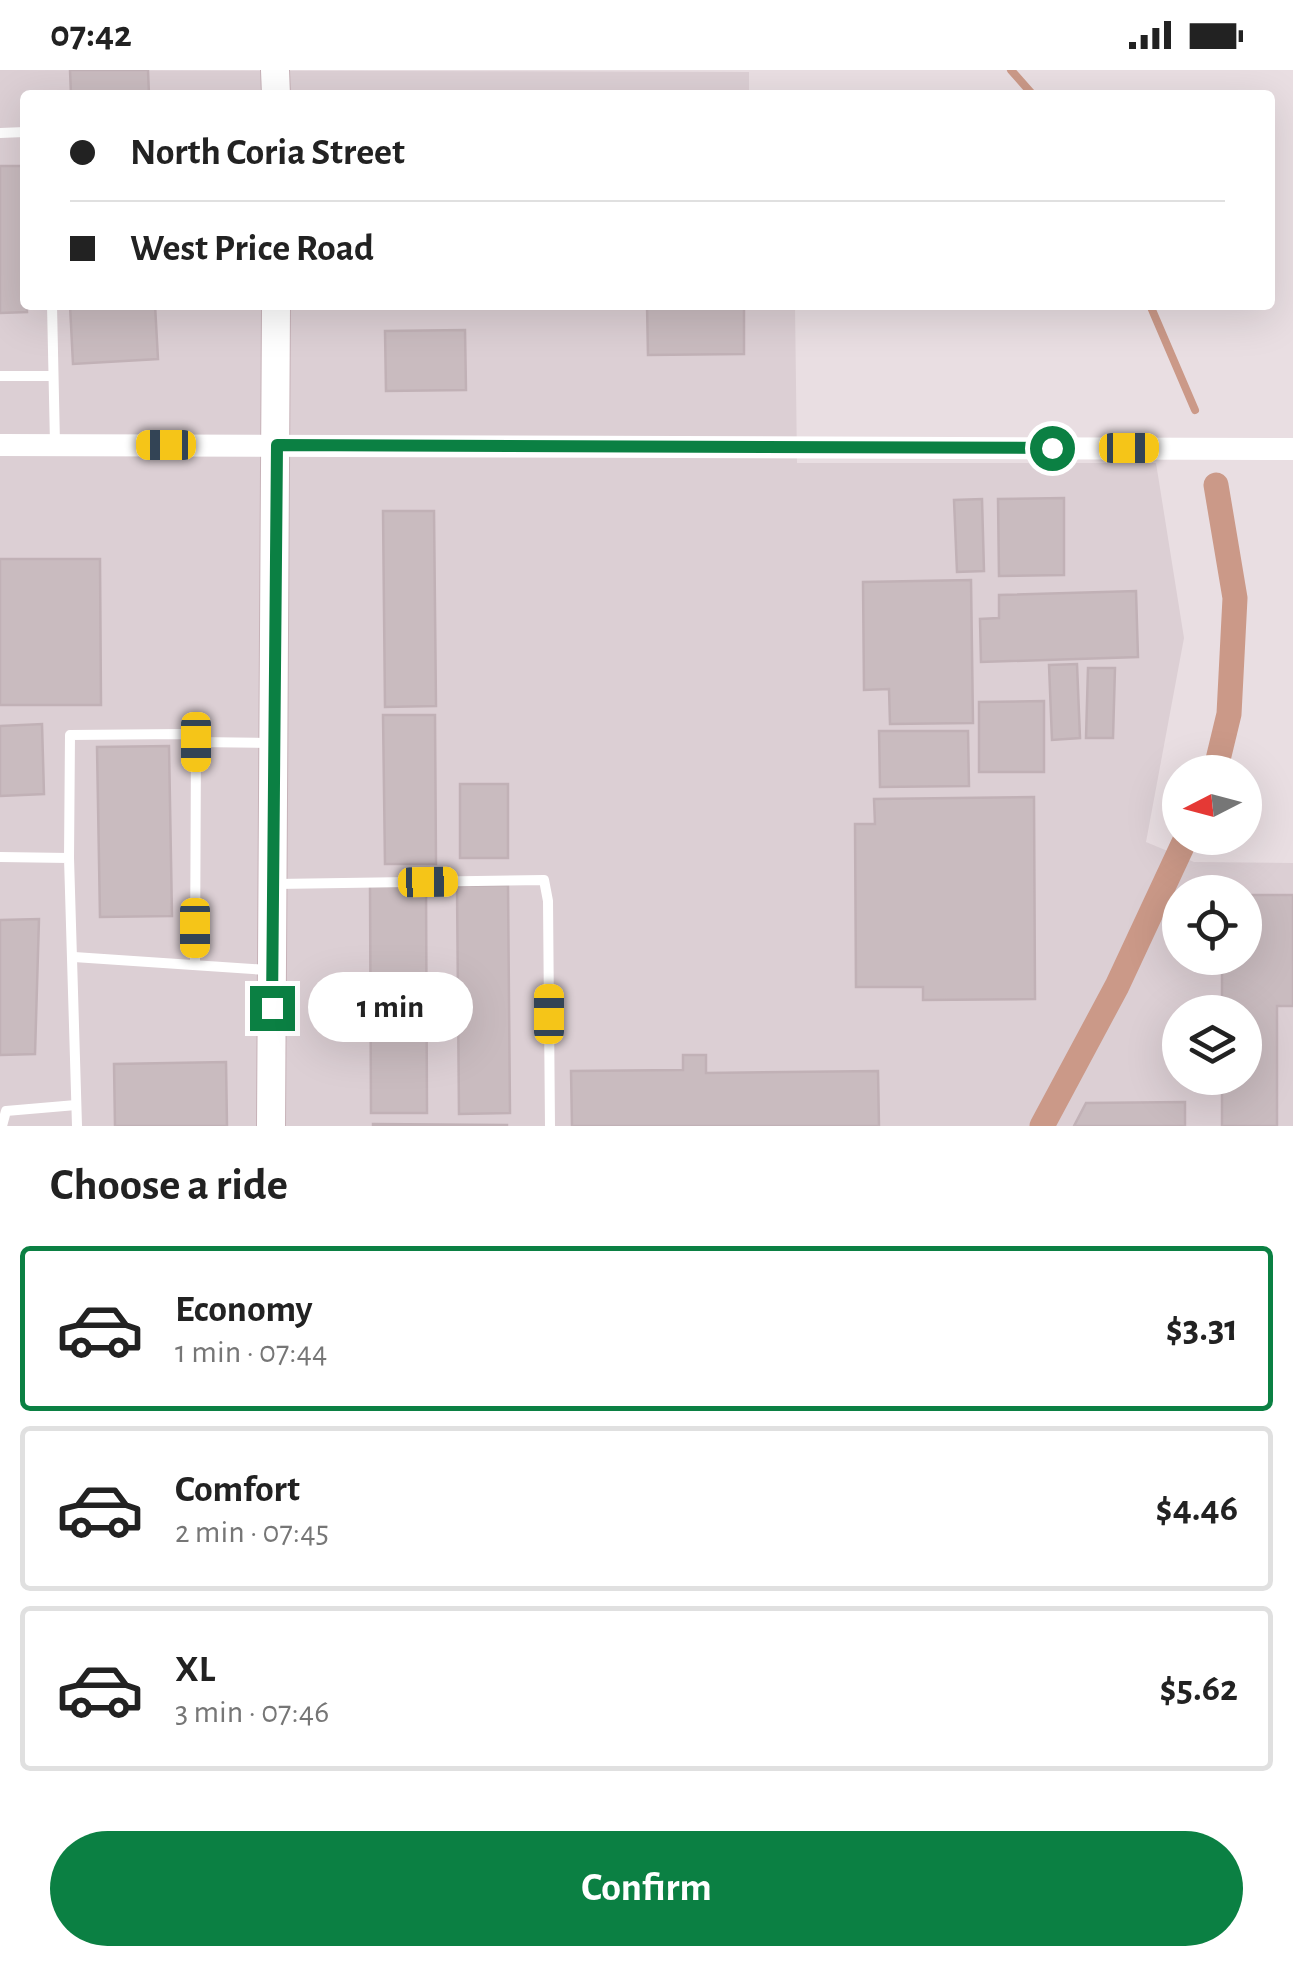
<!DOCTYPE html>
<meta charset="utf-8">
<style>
:root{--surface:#fff;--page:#f2f2f2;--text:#222;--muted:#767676;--line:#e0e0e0;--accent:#0b8043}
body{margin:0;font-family:"Alegreya Sans",sans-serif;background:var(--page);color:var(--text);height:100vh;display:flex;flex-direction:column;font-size:38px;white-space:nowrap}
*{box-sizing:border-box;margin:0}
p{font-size:32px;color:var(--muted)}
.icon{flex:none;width:55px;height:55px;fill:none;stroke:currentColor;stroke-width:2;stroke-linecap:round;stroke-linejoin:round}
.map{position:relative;height:1056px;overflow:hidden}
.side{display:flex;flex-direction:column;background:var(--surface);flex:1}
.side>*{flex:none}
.top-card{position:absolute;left:20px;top:20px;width:1255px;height:220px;border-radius:10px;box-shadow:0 10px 40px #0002;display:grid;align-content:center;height:220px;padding:0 50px;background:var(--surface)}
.needle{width:65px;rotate:264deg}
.fabs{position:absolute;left:1162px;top:685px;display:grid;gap:20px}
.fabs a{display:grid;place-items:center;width:100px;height:100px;border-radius:50%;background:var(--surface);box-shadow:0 10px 40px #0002;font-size:50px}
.end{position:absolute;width:45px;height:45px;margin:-22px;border:12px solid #0b8043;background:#fff;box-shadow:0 0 0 5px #fff}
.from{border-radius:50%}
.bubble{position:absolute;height:70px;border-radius:35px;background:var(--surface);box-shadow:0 10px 40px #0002;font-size:32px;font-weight:700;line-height:70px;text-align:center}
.car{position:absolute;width:30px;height:60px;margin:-30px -15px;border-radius:12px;box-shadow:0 0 8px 2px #0007;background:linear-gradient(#f5c518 24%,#345 0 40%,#f5c518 0 76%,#345 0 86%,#f5c518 0)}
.top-card b{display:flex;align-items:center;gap:35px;height:95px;font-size:38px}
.top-card b+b{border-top:2px solid var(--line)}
.top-card i{width:25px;height:25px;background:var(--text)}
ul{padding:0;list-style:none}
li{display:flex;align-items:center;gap:30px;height:165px;margin:0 20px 15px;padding:0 30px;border:5px solid var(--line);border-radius:10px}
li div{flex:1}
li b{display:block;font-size:38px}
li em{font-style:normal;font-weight:700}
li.active{border-color:var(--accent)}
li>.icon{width:90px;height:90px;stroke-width:1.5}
h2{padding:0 50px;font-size:45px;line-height:120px}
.cta{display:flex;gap:20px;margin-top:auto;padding:20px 50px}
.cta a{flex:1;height:115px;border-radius:60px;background:var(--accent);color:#fff;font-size:40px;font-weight:700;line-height:115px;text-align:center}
.status{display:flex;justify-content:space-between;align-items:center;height:70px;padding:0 50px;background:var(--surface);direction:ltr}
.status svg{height:28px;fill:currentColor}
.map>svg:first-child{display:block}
</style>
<div class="status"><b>07:42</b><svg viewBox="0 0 49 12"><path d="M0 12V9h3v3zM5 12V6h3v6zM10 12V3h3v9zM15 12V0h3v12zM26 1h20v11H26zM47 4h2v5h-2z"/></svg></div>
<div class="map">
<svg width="1293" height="1056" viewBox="0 0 1293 1056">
<rect width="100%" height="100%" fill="#e9dee2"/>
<path fill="#dccfd4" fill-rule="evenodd" d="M0 0 749 2V25H25V235H795L797 393H1156L1184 568 1146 772 1194 792 1293 793V1056H0ZM1180 822H1245V888H1180ZM1180 942H1245V1008H1180Z"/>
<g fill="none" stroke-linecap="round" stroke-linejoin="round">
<g stroke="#cb9988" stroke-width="8">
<path d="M1011 0 1033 25"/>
<path d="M1150 235 1195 340"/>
</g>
<g stroke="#cb9988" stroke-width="25">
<path d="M1215 702 1229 644 1235 528 1216 415"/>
<path d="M1042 1056 1117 916 1186 768"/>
</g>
</g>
<g fill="#c9bbbf" stroke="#c1b1b6" stroke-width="2.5">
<path d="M70 0H148L149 25H71Z"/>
<path d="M0 96H24L27 242 0 243Z"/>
<path d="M70 235H155L158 289 73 294Z"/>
<path d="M647 235H744V284L648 285Z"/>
<path d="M465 260 466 320 386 321 385 261Z"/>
<path d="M1064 428V505L999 506 998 429Z"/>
<path d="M982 429 984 501 957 502 954 430Z"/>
<path d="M383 441H434L436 636 385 637Z"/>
<path d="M0 489H100L101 635H0Z"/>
<path d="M971 510 973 653 890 654 889 619 864 620 863 512Z"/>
<path d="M1136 521 1138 587 981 592 980 549 999 548V525Z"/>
<path d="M1077 594 1080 668 1052 670 1049 595Z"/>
<path d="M1088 598H1115L1113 668H1086Z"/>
<path d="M1044 631V702H979V632Z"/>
<path d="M383 645H435L436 794H385Z"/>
<path d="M42 654 44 724 0 726V656Z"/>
<path d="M879 661H968L969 716 880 717Z"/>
<path d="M169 676 172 846 100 847 97 677Z"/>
<rect x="460" y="714" width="48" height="74"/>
<path d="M1034 727 1035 929 923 930V917H856L855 754H875L874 729Z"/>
<path d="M370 815H426L427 1043H371Z"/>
<path d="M508 815 510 1043 459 1044 457 816Z"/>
<path d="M1245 825H1293V936H1277V1056H1222V1008H1245V942H1222V888H1245Z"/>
<path d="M39 849 35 984 0 985V850Z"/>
<path d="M683 985H706V1003L878 1001 879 1056H572L571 1001 683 1000Z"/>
<path d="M226 992 227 1056H115L114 994Z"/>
<path d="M1185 1032V1056H1074L1086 1033Z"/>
<path d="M373 1054 507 1055V1056H373Z"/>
</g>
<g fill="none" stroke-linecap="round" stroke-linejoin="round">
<g stroke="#c7b2b8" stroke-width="30">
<g id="secondary">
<path d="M275 0 276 25"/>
<path d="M271 1056 276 235"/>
</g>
</g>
<g stroke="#fff" stroke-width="10">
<path d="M0 63 25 62"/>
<path d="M52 235 55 374"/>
<path d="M0 306H52"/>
<path d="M0 787 69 788 77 1056"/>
<path d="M69 788 70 665 184 664 196 672"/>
<path d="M276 814 544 810 548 831 550 1056"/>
<path d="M74 887 267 900"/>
<path d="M195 895 196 672 272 673"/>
<path d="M2 1056 6 1041 76 1035"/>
</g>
<path stroke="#fff" stroke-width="22" d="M0 375 1293 379"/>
<use href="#secondary" stroke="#fff" stroke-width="28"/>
</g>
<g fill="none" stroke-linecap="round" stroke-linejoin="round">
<path stroke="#0b8043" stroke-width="12" d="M272 938 277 375 1052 378"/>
</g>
</svg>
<div class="fabs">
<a><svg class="needle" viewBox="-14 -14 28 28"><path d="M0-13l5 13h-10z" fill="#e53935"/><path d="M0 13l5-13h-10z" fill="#767676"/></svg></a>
<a><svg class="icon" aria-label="locate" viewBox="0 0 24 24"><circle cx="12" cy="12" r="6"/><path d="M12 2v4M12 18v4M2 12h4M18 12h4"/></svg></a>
<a><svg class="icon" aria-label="layers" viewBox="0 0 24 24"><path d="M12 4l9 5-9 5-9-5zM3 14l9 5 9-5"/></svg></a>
</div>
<i class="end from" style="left:1052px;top:378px"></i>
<i class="end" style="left:272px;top:938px"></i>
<div class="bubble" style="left:308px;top:902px;width:165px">1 min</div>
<i class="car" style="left:166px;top:375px;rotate:270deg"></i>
<i class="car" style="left:1129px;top:378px;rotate:90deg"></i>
<i class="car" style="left:196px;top:672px;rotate:180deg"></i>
<i class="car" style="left:428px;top:812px;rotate:89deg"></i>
<i class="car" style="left:195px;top:858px;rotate:180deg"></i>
<i class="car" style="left:549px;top:944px;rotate:0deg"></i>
<div class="top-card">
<b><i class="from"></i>North Coria Street</b>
<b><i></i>West Price Road</b>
</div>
</div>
<section class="side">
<h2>Choose a ride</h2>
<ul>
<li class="active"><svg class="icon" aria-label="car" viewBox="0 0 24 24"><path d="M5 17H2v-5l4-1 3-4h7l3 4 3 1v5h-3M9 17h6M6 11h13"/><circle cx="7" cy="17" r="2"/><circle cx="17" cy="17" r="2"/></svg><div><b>Economy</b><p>1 min · 07:44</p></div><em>$3.31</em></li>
<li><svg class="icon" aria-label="car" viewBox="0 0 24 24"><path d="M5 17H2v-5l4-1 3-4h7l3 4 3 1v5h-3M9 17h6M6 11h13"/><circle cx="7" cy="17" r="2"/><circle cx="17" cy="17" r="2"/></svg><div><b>Comfort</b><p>2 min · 07:45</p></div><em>$4.46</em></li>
<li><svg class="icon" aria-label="car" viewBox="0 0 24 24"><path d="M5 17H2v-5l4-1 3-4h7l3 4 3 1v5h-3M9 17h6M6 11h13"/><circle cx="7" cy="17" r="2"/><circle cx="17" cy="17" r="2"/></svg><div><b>XL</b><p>3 min · 07:46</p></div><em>$5.62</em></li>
</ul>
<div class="cta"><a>Confirm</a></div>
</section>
